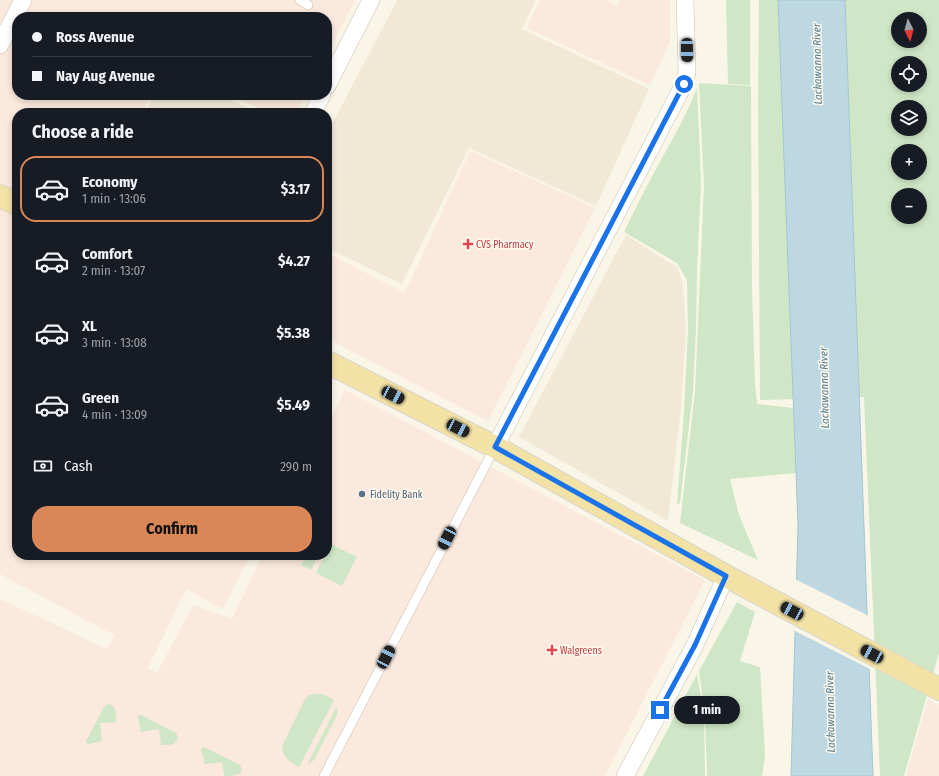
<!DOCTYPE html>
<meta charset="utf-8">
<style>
:root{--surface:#171b24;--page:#242831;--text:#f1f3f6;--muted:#9ea1a6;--line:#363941;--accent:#da8757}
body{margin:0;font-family:"Fira Sans Condensed",sans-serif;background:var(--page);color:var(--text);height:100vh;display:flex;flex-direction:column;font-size:15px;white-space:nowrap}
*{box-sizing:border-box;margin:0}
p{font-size:13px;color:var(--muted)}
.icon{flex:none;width:22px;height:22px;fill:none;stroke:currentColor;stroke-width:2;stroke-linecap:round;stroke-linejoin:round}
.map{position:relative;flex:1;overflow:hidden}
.sheet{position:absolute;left:12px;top:108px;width:320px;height:452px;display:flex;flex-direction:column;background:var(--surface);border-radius:16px;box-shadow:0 2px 6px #0003}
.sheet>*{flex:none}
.banner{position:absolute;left:12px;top:12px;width:320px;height:88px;border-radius:16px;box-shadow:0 2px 6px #0003;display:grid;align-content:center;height:88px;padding:0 20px;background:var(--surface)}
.needle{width:26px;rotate:174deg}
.fabs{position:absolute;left:891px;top:12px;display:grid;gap:8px}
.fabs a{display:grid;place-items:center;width:36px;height:36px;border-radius:50%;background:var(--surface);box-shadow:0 2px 6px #0003;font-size:20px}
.end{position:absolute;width:18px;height:18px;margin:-9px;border:5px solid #1a73e8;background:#fff;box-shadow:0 0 0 2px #fff}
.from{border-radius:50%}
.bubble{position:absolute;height:28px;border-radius:14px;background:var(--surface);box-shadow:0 2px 6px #0003;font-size:13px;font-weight:700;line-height:28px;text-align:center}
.car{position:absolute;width:12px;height:24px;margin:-12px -6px;border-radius:5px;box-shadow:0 0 3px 1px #0007;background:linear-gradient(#222 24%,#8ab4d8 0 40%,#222 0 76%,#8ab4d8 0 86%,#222 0)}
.banner b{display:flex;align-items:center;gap:14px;height:38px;font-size:15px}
.banner b+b{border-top:1px solid var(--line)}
.banner i{width:10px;height:10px;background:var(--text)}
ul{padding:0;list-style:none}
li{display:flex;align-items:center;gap:12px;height:66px;margin:0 8px 6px;padding:0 12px;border:2px solid transparent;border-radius:16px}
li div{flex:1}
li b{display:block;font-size:15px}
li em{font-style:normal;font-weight:700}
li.current{border-color:var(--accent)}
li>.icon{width:36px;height:36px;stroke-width:1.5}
h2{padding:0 20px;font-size:18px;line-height:48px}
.pay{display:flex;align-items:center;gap:10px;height:44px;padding:0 20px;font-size:15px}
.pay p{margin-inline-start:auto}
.primary-button{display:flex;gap:8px;margin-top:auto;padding:8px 20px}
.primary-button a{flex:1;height:46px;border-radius:16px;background:var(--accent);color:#111;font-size:16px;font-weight:700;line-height:46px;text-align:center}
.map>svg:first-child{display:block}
</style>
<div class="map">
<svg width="939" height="776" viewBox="0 0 939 776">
<rect width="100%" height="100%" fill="#faf6e7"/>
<g fill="#f1e9d6">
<path d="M397 0H536L522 29 649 89 596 206 469 148 402 284 327 248V134Z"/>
<path d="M154 95H222L257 113H145Z"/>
<path d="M626 235 677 267 683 284 686 329 681 408 668 521 519 437Z"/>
</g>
<g fill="#fae9dc">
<path d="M0 0H355L327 54V17H17V95H152L142 113H17V555H250L223 609 186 589 148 668 157 673 193 605 232 619 263 555H327V427L345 390 705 580 605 776H0V599L107 649 114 635 0 574Z"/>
<path d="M540 0H606L617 6 620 0H670V42L650 85 527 28Z"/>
<path d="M230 95H306L296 113H270Z"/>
<path d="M470 151 595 208 488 421 327 339V253L405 293Z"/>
<path d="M928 699 939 705V776H906Z"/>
</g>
<g fill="#cfe7c6" fill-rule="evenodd">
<path d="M726 0H750V85L728 84Z"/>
<path d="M759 0H939V653L904 776H880L864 397 760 400 758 99ZM898 19H920V41H898ZM898 63H920V85H898ZM898 107H920V129H898ZM898 151H920V173H898ZM898 195H920V217H898Z"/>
<path d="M699 83 751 86 752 291 755 383 757 404 793 408 796 473 730 479 739 515 758 560 680 523 695 391 704 186Z"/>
<path d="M697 88 701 181 697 271 696 329 693 391 680 503 677 504 684 411 688 329 687 280 677 263 624 232C634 211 644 191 655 171 670 143 686 117 697 88Z"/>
<path d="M331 544 357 557 342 586 316 573 325 555H327V552Z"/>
<path d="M307 555H318L311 570 301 565Z"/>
<path d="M737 602 755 612 740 661 760 667 765 755 762 776H707L705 716 699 671Z"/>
<path d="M697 674 704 715 705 776H643Z"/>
<path d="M316 694H323L334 700 299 767C289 762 283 757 282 746L304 701 309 695Z"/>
<path d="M109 704C117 707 116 714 116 722L100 723 102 741 89 744 86 743V741L104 707Z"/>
<path d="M337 706V715L314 760 307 765Z"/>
<path d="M141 715 176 733 178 738C176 746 168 745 161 745L159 729 141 732 138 718V716Z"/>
<path d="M204 747 240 765 242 770C239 776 232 776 224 776L222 762 205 764 201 750 202 748Z"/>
</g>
<path fill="#bdd8e2" stroke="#a4c5d3" d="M778 0H845L873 776H791L798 525Z"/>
<path fill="#faf6e7" d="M795 579 871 617 872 670 793 630Z"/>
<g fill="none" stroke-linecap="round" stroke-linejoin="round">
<g stroke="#cbbfae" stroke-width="10">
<g id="lane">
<path d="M300 0 308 5"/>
<path d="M324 776 495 447"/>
</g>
</g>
<g stroke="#cbbfae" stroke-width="18">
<g id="street">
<path d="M0 45 23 0"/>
<path d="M327 86 371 0"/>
<path d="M313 113 322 95"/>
<path d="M495 447 684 84 687 72 685 0"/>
<path d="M625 776 695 645 726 576"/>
</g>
</g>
<g stroke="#dad6d1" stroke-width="24">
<g id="primary">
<path d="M0 196 17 204"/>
<path d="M327 362 495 447 726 576 939 689"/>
</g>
</g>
<use href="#lane" stroke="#fff" stroke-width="9"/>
<use href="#street" stroke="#fff" stroke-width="17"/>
<use href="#primary" stroke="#f3e2a5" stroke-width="22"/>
</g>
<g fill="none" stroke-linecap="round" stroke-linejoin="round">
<path stroke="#1a73e8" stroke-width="5" d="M660 710 695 645 726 576 495 447 684 84"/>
</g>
<g fill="#e0444e" stroke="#fdf9ed" stroke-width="1.5">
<path d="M466 238h4v4h4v4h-4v4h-4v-4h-4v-4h4z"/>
<path d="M550 644h4v4h4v4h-4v4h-4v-4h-4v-4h4z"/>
</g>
<circle fill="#5c6f8a" stroke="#fdf9ed" stroke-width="1.5" cx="362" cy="494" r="4"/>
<g text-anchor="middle" stroke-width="3" stroke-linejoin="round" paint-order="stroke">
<g font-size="10" fill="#be3a42" stroke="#fdf9ed" text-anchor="start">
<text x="476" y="248">CVS Pharmacy</text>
<text x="560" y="654">Walgreens</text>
</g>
<g font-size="10" fill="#4e5e75" stroke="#fdf9ed" text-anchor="start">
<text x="370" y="498">Fidelity Bank</text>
</g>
<g font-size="11" font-style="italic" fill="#4c778a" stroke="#fdf9ed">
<text transform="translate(817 64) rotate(-91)" y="4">Lackawanna River</text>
<text transform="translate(824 388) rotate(-91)" y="4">Lackawanna River</text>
<text transform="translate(830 712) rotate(-91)" y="4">Lackawanna River</text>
</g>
</g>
</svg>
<div class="fabs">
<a><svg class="needle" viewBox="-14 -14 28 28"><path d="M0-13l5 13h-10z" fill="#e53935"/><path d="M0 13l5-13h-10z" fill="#9ea1a6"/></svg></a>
<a><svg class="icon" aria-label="locate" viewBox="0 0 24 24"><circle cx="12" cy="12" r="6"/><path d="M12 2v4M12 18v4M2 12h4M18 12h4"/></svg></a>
<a><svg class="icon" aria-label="layers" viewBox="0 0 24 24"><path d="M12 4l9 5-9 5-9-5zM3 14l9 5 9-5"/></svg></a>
<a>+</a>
<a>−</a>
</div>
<i class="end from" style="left:684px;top:84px"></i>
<i class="end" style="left:660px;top:710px"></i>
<div class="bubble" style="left:674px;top:696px;width:66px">1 min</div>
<i class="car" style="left:687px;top:50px;rotate:179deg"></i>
<i class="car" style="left:393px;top:395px;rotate:117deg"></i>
<i class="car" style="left:458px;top:428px;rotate:117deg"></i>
<i class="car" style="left:447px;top:538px;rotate:207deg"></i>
<i class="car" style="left:792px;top:611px;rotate:298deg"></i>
<i class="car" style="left:872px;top:654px;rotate:298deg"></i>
<i class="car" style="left:386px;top:657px;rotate:27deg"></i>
<div class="banner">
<b><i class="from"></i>Ross Avenue</b>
<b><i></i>Nay Aug Avenue</b>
</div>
<section class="sheet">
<h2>Choose a ride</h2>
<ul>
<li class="current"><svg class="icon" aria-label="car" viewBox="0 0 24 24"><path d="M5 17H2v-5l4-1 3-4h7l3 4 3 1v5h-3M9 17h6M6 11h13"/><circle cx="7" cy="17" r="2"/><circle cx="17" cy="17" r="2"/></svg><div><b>Economy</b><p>1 min · 13:06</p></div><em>$3.17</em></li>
<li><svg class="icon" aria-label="car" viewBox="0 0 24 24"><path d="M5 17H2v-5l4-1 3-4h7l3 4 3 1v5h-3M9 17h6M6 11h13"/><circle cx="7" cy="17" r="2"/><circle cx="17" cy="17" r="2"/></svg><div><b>Comfort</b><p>2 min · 13:07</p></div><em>$4.27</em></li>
<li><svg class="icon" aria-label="car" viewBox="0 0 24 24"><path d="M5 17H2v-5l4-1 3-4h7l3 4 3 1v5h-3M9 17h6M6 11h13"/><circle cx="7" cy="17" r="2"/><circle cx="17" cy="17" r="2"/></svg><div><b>XL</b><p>3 min · 13:08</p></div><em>$5.38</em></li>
<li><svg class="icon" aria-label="car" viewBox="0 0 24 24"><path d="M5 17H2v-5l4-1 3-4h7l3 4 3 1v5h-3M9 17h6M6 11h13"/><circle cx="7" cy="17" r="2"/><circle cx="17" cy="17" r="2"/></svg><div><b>Green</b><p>4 min · 13:09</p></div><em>$5.49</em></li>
</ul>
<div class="pay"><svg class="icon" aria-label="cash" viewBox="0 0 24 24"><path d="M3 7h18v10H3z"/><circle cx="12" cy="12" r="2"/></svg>Cash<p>290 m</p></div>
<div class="primary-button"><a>Confirm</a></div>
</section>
</div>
